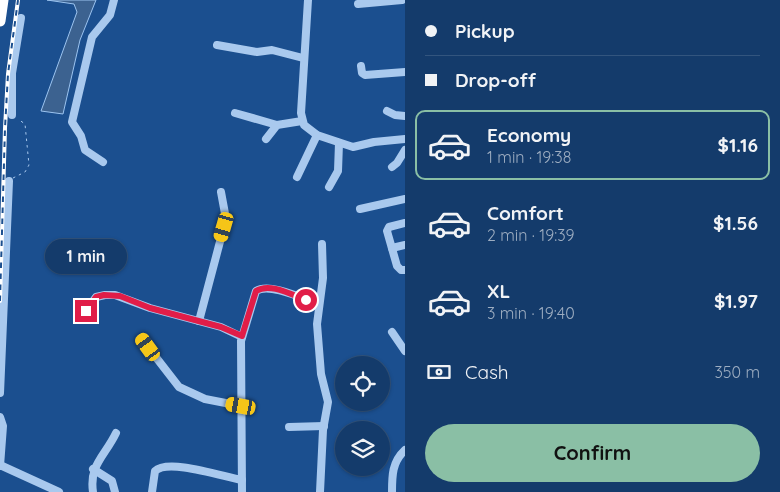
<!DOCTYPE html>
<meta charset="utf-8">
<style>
:root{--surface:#143b6b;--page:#1d4271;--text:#f1f3f6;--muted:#9dadc1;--line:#33557e;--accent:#8abfa5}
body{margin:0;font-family:Quicksand,sans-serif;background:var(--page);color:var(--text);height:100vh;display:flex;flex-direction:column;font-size:19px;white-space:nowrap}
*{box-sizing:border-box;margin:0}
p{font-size:16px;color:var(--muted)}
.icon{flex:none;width:28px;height:28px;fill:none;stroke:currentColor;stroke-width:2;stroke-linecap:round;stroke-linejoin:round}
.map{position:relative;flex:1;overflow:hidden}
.side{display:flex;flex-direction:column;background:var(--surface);width:375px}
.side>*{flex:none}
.hud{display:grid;align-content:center;height:110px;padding:0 20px;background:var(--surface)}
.tools{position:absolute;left:335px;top:356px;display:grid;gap:10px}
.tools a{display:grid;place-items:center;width:55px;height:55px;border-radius:50%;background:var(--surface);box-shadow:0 1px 4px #0004,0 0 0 1px var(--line);font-size:25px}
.end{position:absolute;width:22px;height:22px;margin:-11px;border:6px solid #e11d48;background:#fff;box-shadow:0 0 0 2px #fff}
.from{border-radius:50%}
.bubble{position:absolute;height:35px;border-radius:18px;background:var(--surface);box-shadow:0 1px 4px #0004,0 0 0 1px var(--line);font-size:16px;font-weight:700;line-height:35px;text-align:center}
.car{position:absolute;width:15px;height:30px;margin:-15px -8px;border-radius:6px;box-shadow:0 0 4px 1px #0007;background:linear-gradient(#f5c518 24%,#345 0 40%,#f5c518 0 76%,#345 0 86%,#f5c518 0)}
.hud b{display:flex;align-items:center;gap:18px;height:48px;font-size:19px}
.hud b+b{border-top:1px solid var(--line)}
.hud i{width:12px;height:12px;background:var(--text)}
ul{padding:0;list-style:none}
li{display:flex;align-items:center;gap:15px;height:70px;margin:0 10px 8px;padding:0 10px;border:2px solid transparent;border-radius:10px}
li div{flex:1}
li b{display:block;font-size:19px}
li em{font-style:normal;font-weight:700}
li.on{border-color:var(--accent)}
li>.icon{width:45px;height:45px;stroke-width:1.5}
.pay{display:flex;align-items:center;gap:12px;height:55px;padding:0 20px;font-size:19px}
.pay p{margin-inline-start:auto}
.cta{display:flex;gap:10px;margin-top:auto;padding:10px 20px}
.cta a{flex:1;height:58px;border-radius:30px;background:var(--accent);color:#111;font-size:20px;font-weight:700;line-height:58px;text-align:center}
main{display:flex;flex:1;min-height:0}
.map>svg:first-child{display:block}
</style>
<main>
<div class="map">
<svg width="405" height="492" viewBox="0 0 405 492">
<rect width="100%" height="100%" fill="#1b4f8f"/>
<path fill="#3c6290" stroke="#9cc4f0" d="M47 0H96L80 40 63 114 41 111 77 12 74 4Z"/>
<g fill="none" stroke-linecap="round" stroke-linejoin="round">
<path stroke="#a9c9ee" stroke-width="1" stroke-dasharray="2.5 4" stroke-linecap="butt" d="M13 178 25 172 29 165 25 124 18 119"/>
<g stroke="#a9c9ee" stroke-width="8">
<path d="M308 0 301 113 304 125 317 135 353 147 374 142 405 139"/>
<path d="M358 4 402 0"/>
<path d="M217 45 257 52 272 50 303 58"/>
<path d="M361 66 362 73 365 75 405 72"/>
<path d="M387 111 395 115 405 116"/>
<path d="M235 113 277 125"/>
<path d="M12 115V73L21 18"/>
<path d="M266 139 277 125 302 121"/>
<path d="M103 162 85 150 81 136 72 122 92 37 110 15 114 0"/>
<path d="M392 167 397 163 405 150"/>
<path d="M297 177 317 135"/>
<path d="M329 187 338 171 339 143"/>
<path d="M360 209 405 199"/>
<path d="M405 223 389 227 387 231 397 266 401 270H405"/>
<path d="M392 248 405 245"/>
<path d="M82 316 96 297 105 295H115L150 308 221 327 242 337"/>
<path d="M199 321 226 219 221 192"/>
<path d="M392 332 405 351"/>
<path d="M141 338 179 387 205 399 241 406"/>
<path d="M0 393 9 181"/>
<path d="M0 417 3 426 0 466"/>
<path d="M289 427 324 426"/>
<path d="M0 465 59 492"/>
<path d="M93 469 112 481 115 492"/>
<path d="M93 492C89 465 105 456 116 433"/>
<path d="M152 492 155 471C168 458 224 477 242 480"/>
<path d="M242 492 241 341 256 291C269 282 304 299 319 304"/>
<path d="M320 492 323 430 328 402 321 374 317 324 323 278 322 244"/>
<path d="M392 492C392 476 392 462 405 450"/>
</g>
<path stroke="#fff" stroke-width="11" d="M0 21 3 0"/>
<g stroke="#fff" stroke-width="4">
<path id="rail" d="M0 301 5 128 8 74 18 0"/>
</g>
<use href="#rail" stroke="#1b4f8f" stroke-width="2" stroke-dasharray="5.5" stroke-linecap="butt"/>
</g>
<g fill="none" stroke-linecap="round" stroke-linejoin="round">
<path stroke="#e11d48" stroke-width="6" d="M86 311 96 297 104 295 120 296 150 308 221 327 242 336 256 291C270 282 292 295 306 300"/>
</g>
</svg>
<div class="tools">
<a><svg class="icon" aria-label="locate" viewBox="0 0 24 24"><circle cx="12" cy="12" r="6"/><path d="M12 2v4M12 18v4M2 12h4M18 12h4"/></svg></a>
<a><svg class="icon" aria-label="layers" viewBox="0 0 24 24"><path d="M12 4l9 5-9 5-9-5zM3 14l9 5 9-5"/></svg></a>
</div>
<i class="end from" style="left:306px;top:300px"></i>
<i class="end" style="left:86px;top:311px"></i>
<div class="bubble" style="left:45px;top:239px;width:82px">1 min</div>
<i class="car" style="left:224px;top:227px;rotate:196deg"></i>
<i class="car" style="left:148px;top:347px;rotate:324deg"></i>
<i class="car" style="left:241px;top:406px;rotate:280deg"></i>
</div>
<section class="side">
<div class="hud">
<b><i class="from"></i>Pickup</b>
<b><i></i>Drop-off</b>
</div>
<ul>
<li class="on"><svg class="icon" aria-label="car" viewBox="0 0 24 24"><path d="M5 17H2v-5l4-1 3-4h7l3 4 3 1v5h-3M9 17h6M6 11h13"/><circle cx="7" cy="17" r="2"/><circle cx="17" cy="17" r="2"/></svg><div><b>Economy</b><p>1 min · 19:38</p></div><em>$1.16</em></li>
<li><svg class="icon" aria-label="car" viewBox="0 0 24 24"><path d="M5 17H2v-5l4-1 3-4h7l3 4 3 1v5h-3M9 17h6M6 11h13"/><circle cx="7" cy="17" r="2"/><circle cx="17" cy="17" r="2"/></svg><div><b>Comfort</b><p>2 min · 19:39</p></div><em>$1.56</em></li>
<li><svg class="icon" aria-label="car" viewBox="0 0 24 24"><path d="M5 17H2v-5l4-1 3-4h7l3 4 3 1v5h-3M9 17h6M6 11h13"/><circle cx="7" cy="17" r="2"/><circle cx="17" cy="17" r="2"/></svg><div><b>XL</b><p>3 min · 19:40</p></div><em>$1.97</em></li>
</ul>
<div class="pay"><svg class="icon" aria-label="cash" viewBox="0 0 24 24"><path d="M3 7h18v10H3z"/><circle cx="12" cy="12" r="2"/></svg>Cash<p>350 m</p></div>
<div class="cta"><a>Confirm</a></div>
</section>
</main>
